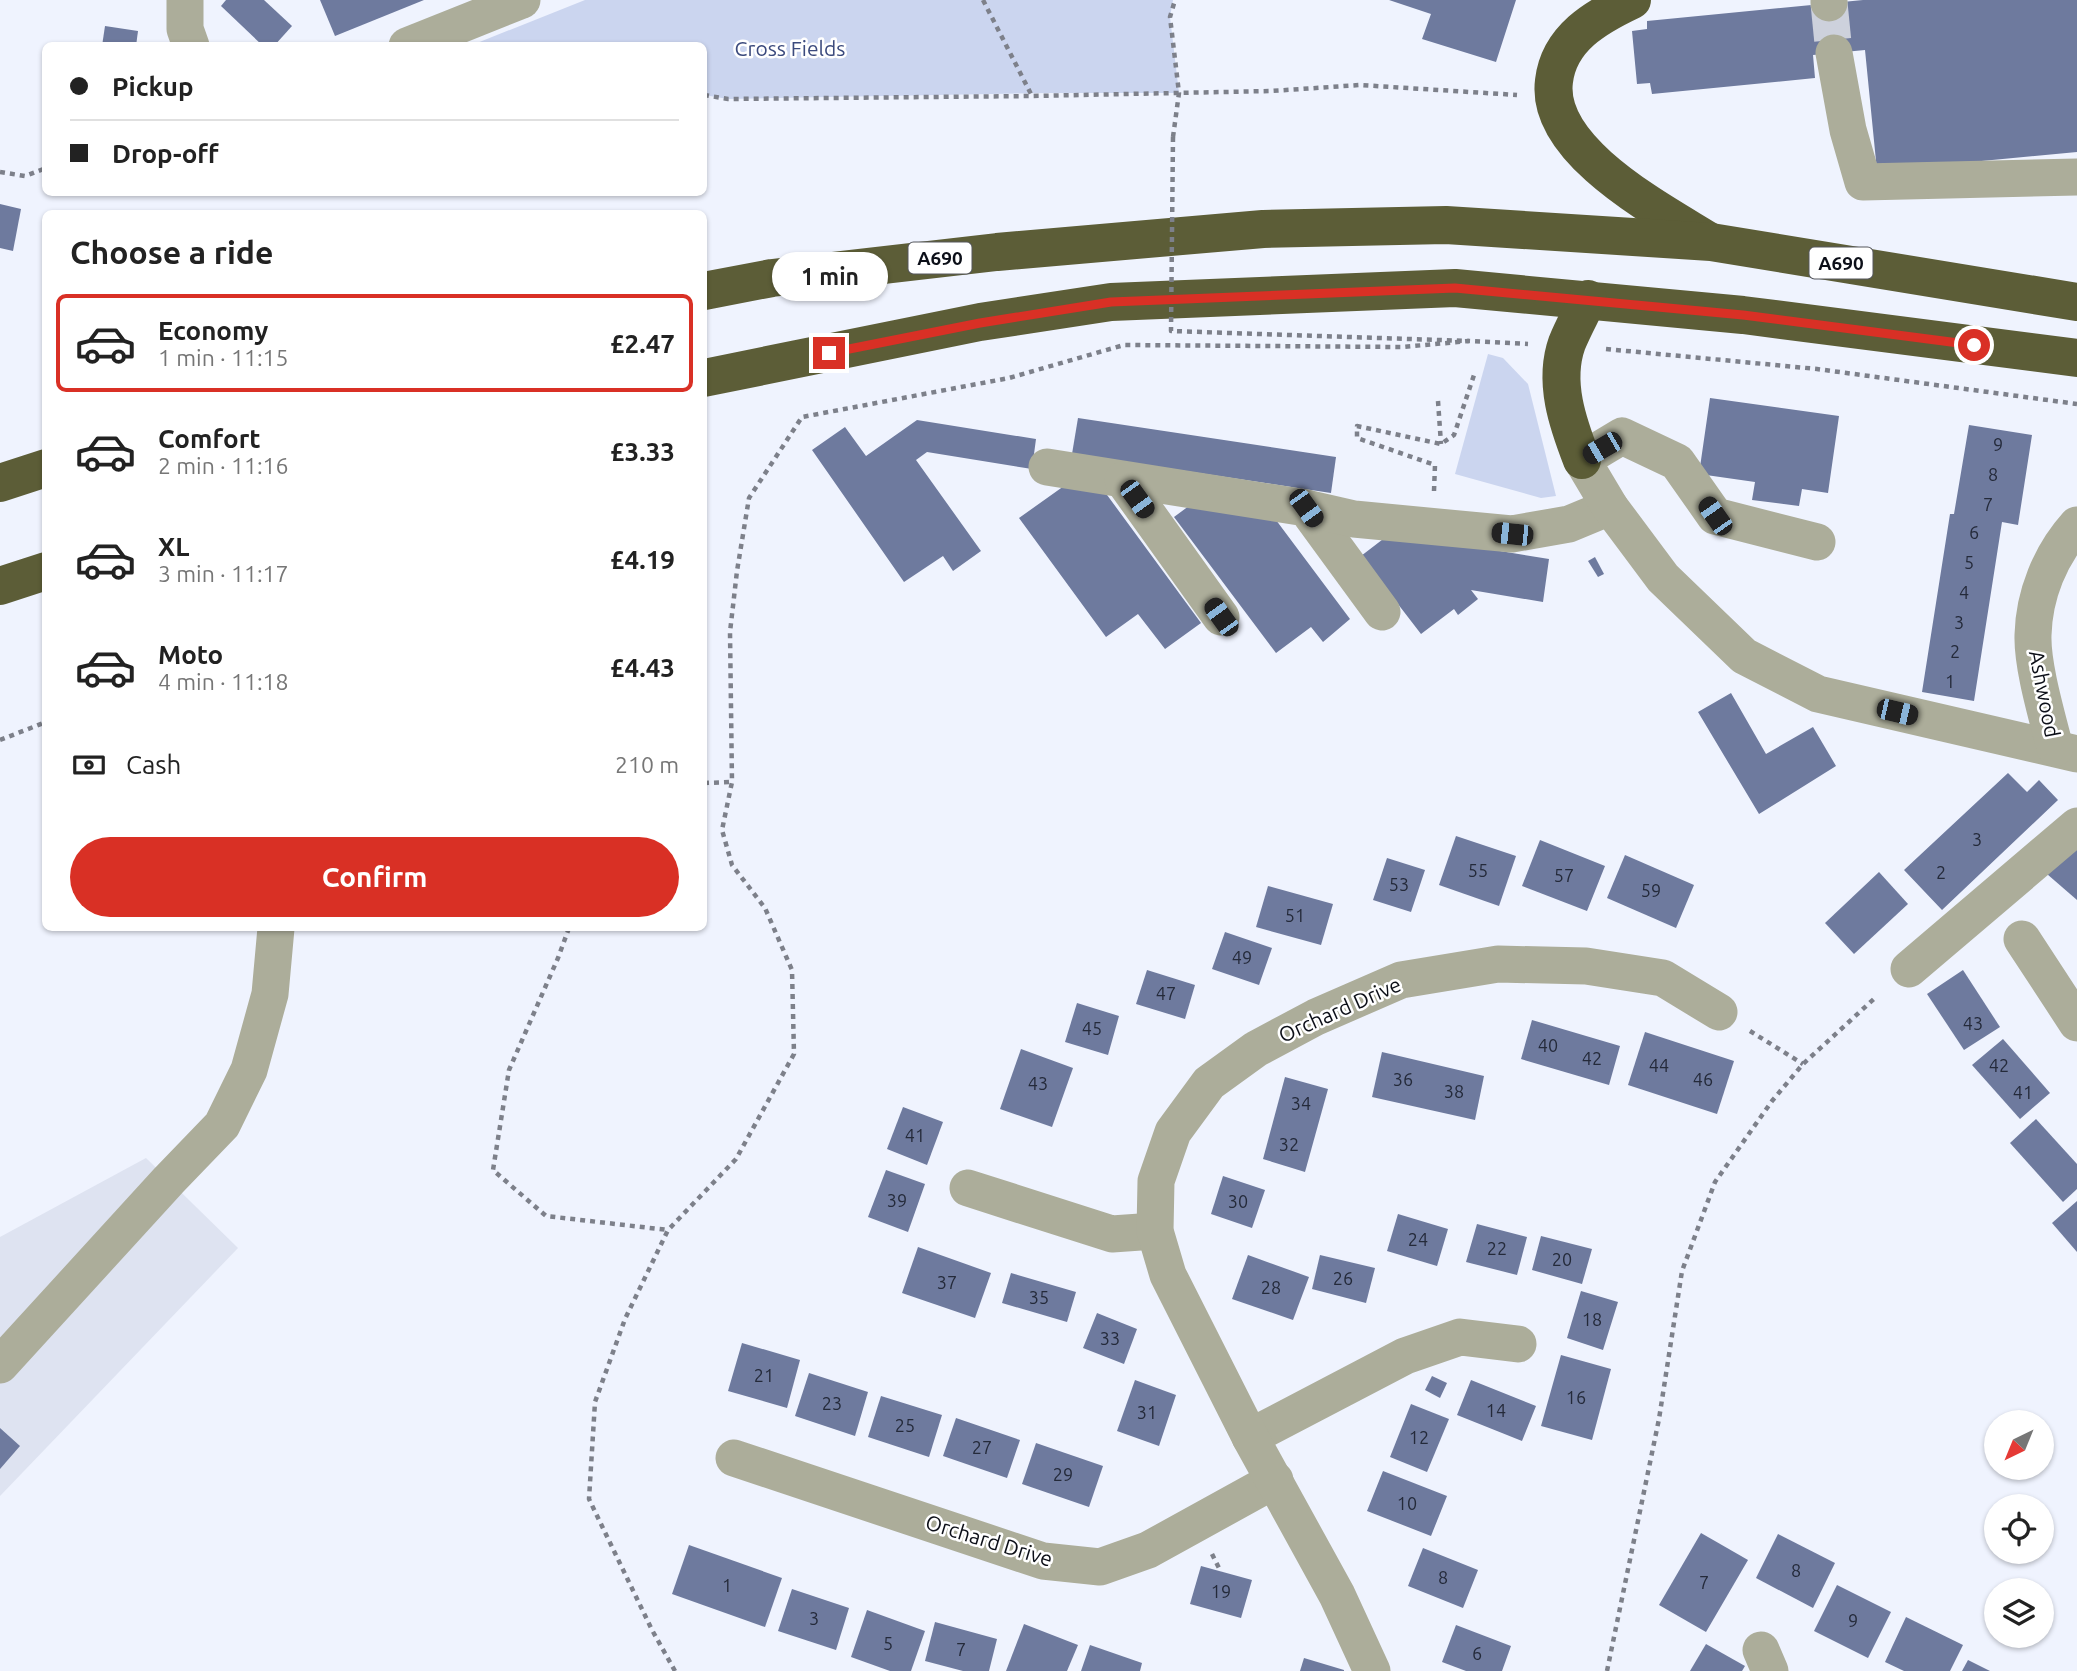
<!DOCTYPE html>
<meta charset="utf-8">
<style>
:root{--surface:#fff;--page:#f6f6f6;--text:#222;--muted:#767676;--line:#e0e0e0;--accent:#d93025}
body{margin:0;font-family:Ubuntu,sans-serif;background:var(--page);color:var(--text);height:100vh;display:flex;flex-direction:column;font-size:26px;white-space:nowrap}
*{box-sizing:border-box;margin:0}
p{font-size:23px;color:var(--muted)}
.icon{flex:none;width:38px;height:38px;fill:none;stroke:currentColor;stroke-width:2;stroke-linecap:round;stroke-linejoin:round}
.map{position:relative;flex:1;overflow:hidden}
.drawer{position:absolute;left:42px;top:210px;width:665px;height:721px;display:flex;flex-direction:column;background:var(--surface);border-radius:10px;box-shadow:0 2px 5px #0004}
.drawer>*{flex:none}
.top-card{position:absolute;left:42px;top:42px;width:665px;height:154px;border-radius:10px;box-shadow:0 2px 5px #0004;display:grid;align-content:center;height:154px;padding:0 28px;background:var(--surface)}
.needle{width:46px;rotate:223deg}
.buttons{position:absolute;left:1984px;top:1410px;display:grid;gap:14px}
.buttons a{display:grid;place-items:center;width:70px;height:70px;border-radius:50%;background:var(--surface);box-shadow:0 2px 5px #0004;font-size:35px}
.end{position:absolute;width:32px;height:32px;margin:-16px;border:9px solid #d93025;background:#fff;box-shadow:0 0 0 4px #fff}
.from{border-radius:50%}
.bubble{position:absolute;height:49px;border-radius:24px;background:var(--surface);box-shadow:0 2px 5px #0004;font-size:23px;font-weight:600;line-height:49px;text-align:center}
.car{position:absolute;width:21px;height:42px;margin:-21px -10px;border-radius:9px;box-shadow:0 0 5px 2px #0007;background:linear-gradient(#222 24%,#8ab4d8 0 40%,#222 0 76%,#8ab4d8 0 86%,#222 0)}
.top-card b{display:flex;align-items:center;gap:24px;height:66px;font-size:26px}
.top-card b+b{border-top:2px solid var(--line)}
.top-card i{width:18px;height:18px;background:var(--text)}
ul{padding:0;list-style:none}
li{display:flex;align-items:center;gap:21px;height:98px;margin:0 14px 10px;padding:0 14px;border:4px solid transparent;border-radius:10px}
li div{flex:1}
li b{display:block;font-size:26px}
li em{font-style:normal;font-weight:600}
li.current{border-color:var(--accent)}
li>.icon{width:63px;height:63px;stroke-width:1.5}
h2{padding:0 28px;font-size:32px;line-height:84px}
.pay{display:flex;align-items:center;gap:18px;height:77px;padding:0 28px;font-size:26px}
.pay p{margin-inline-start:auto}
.cta{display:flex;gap:14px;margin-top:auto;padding:14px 28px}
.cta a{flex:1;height:80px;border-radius:42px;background:var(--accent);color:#fff;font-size:28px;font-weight:600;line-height:80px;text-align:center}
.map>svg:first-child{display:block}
</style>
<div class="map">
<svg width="2077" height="1671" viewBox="0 0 2077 1671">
<rect width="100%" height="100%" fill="#eff3fe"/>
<path fill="#dee3f1" d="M146 1158 238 1248 0 1496V1237Z"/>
<g fill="#cbd5ef">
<path d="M585 0H1173L1170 17 1179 93H1048L728 99 704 95V46L472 45Z"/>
<path d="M1488 354 1503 358 1528 384 1556 496 1541 498 1455 474Z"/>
</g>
<g fill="#6e7a9e">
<path d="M226 0H264L292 26 274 46H263L221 6Z"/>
<path d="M320 0H424L335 36Z"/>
<path d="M1389 0H1516L1496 62 1422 39 1431 14Z"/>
<path d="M1863 0H2077V152L1877 171 1865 50 1813 55 1815 78 1652 94 1650 83 1637 84 1632 31 1647 29V21Z"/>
<path d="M105 26 138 31 136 46H102Z"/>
<path d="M0 204 21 209 13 251 0 248Z"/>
<path d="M1710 398 1839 416 1828 493 1802 489 1799 506 1752 500 1755 482 1699 474Z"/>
<path d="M1078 418 1336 457 1331 493 1072 454Z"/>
<path d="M917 420 1036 439 1032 469 927 452 916 460 981 551 953 571 943 556 904 582 812 450 845 427 866 456Z"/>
<path d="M1969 425 2032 435 2018 525 2002 522 1974 701 1922 692 1950 514H1954Z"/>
<path d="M1071 481 1099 484 1201 623 1165 649 1138 614 1106 637 1019 518Z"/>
<path d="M1197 500 1273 516 1350 619 1323 642 1311 627 1276 653 1174 517Z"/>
<path d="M1391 533 1549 559 1543 602 1471 590 1478 599 1458 615 1454 609 1421 634 1361 556Z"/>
<path d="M1595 557 1604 574 1598 577 1588 561Z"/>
<path d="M1731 693 1766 754 1813 727 1836 766 1759 814 1698 712Z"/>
<path d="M2008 773 2027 792 2039 780 2058 800 1942 910 1904 870Z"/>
<path d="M1456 836 1516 856 1499 906 1439 885Z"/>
<path d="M1540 840 1605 866 1587 911 1522 886Z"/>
<path d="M2077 849V900L2047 874Z"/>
<path d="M1625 855 1694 885 1676 928 1607 898Z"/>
<path d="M1387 858 1425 870 1411 912 1373 900Z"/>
<path d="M1879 872 1908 904 1854 954 1825 923Z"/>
<path d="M1268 886 1333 904 1321 945 1256 927Z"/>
<path d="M1225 932 1272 948 1259 985 1212 969Z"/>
<path d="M1147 970 1195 985 1185 1019 1136 1004Z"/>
<path d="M1963 970 2000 1027 1964 1050 1927 994Z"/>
<path d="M1077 1003 1119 1016 1108 1055 1065 1042Z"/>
<path d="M1532 1020 1620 1046 1609 1085 1521 1059Z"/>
<path d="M1645 1032 1734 1061 1717 1114 1628 1085Z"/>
<path d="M2003 1039 2050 1093 2020 1119 1972 1065Z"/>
<path d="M1021 1049 1073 1068 1052 1127 1000 1109Z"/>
<path d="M1382 1052 1484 1076 1475 1120 1372 1097Z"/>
<path d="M1285 1077 1328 1089 1305 1172 1263 1159Z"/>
<path d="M903 1107 943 1122 927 1165 887 1149Z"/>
<path d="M2036 1119 2077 1164V1189L2063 1202 2010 1143Z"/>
<path d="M886 1170 925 1184 908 1232 868 1217Z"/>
<path d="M1223 1176 1265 1190 1252 1228 1211 1214Z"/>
<path d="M2077 1201V1252L2052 1223Z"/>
<path d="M1398 1214 1448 1229 1437 1266 1387 1251Z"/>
<path d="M1477 1224 1527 1237 1517 1275 1466 1262Z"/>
<path d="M1541 1236 1592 1249 1582 1284 1532 1270Z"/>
<path d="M918 1247 991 1273 975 1318 902 1293Z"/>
<path d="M1248 1255 1309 1277 1293 1320 1232 1299Z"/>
<path d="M1320 1255 1375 1268 1366 1303 1312 1289Z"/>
<path d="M1011 1273 1076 1292 1067 1322 1002 1303Z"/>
<path d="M1581 1291 1618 1302 1603 1350 1567 1338Z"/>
<path d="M1097 1313 1137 1329 1124 1364 1083 1348Z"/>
<path d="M742 1343 800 1360 787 1408 728 1391Z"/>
<path d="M1561 1355 1611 1369 1592 1440 1541 1426Z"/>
<path d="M809 1373 868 1392 855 1436 795 1416Z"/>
<path d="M1432 1376 1447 1383 1440 1398 1425 1390Z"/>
<path d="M1135 1380 1176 1395 1159 1446 1117 1431Z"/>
<path d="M1471 1380 1536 1406 1522 1441 1457 1415Z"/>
<path d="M881 1396 942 1415 929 1457 868 1437Z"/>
<path d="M1411 1404 1449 1419 1427 1472 1390 1457Z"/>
<path d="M956 1418 1020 1440 1007 1478 943 1456Z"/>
<path d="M0 1428 20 1446 0 1469Z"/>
<path d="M1036 1443 1103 1466 1089 1507 1022 1484Z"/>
<path d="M1383 1471 1447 1496 1431 1536 1367 1511Z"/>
<path d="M1701 1533 1748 1560 1706 1632 1659 1605Z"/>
<path d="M1778 1534 1835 1563 1813 1608 1756 1578Z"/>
<path d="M689 1545 782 1578 765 1627 672 1594Z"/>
<path d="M1423 1548 1478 1570 1463 1608 1408 1586Z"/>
<path d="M1201 1566 1252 1580 1241 1618 1190 1604Z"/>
<path d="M1837 1585 1891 1612 1868 1658 1814 1631Z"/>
<path d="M792 1589 849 1608 836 1650 778 1631Z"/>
<path d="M867 1610 925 1631 911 1671H890L851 1657Z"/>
<path d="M1906 1617 1963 1645 1950 1671H1904L1885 1662Z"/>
<path d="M935 1622 997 1639 989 1671H963L925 1661Z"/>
<path d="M1024 1624 1078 1645 1067 1671H1006Z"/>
<path d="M1456 1625 1511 1646 1502 1671H1466L1442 1662Z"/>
<path d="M1706 1644 1745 1666 1742 1671H1690Z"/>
<path d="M1090 1645 1142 1663 1140 1671H1081Z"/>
<path d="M1304 1658 1344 1670V1671H1300Z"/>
<path d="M1968 1660 1990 1671H1962Z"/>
</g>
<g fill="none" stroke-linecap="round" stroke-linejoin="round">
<path stroke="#cdd1dc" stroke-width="37" stroke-dasharray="37 18" stroke-linecap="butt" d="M1829 3 1834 53"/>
<g stroke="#7d808a" stroke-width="4.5" stroke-dasharray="5 5" stroke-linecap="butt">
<path d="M983 0 1032 96"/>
<path d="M704 95 728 99 1032 96 1271 91 1360 85 1517 95"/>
<path d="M1173 137 1179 93 1170 17 1175 0"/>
<path d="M0 172 25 176 46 168"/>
<path d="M1606 349 1817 369 2077 404"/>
<path d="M1438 401 1441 444"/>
<path d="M1434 491 1435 465 1357 438V426L1441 444 1454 435 1474 375"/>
<path d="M0 740 46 722"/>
<path d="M704 783 732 782"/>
<path d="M569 928 558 958 509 1070 493 1170 546 1216 668 1230"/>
<path d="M1750 1031 1803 1064"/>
<path d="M1212 1554 1221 1572"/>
<path d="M675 1671 652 1630 589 1499 595 1402 625 1319 668 1230 736 1159 794 1054 792 970 765 908 732 865 722 830 732 782 730 632 737 571 749 498 802 417 1009 378 1124 345 1402 347 1469 341 1528 344"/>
<path d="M1607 1671 1659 1419 1682 1271 1715 1182 1772 1101 1803 1064 1876 997"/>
</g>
<g stroke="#acad9a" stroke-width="37">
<path d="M185 0V29L191 46"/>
<path d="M1829 0V3"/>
<path d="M407 46 522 0"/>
<path d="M1834 53 1848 130 1863 182 2077 177"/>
<path d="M1047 467 1306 508 1382 612"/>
<path d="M1123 480 1221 617"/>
<path d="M1306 508 1354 519 1512 534 1569 524 1610 507"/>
<path d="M1817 542 1715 516 1677 462 1622 436 1582 460 1610 507 1663 578 1744 656 1818 694 2077 754"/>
<path d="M2055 748C2047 716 2032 666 2033 635 2034 595 2050 555 2077 525"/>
<path d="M2022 939 2077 1023"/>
<path d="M1909 969 2077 826"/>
<path d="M968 1188 1112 1234 1155 1231"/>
<path d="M0 1365 169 1180 222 1125 249 1070 270 994 276 928"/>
<path d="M1250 1437 1405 1356 1460 1337 1518 1344"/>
<path d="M734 1458 1043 1561 1100 1567 1148 1550 1275 1480"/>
<path d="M1761 1650 1770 1671"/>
<path d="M1372 1671 1337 1595 1250 1437 1168 1275 1155 1231 1156 1181 1173 1132 1209 1083 1256 1049 1316 1017 1401 980 1498 964 1586 966 1663 978 1719 1012"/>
</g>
<g stroke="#5c5d37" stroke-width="38">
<path d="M1632 0C1596 17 1559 38 1554 81 1545 150 1657 209 1707 240"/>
<path d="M704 291 772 278 997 252 1263 229 1446 225 1711 242 2077 302"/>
<path d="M704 378 980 322 1111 302 1455 288 1743 315 2077 358"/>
<path d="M1582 460C1568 424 1553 382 1567 343 1573 328 1581 314 1588 299"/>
<path d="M0 483 46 468"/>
<path d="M0 586 46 571"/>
</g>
<path stroke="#7d808a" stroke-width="4.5" stroke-dasharray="5 5" stroke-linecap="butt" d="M1173 137 1171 331 1469 341"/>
</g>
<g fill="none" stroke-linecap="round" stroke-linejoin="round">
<path stroke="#d93025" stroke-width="9" d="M829 353 980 323 1111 302 1455 288 1743 315 1974 345"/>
</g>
<g text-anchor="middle" stroke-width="5" stroke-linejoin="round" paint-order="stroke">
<g font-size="18" fill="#242a3a">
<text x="1998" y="451">9</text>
<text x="1993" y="481">8</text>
<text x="1988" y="511">7</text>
<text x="1974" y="539">6</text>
<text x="1969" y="569">5</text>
<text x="1964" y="599">4</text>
<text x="1959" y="629">3</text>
<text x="1955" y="658">2</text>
<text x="1950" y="688">1</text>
<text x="1977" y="846">3</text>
<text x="1478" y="877">55</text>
<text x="1941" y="879">2</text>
<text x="1564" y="882">57</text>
<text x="1399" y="891">53</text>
<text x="1651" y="897">59</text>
<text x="1295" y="922">51</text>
<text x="1242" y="964">49</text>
<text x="1166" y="1000">47</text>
<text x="1973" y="1030">43</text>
<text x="1092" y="1035">45</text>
<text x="1548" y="1052">40</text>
<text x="1592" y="1065">42</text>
<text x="1659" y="1072">44</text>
<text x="1999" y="1072">42</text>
<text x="1403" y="1086">36</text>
<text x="1703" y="1086">46</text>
<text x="1038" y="1090">43</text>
<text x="1454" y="1098">38</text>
<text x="2023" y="1099">41</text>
<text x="1301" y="1110">34</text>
<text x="915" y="1142">41</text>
<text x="1289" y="1151">32</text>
<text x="897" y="1207">39</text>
<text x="1238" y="1208">30</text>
<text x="1418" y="1246">24</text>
<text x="1497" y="1255">22</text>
<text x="1562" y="1266">20</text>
<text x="1343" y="1285">26</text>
<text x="947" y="1289">37</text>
<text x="1271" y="1294">28</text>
<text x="1039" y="1304">35</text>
<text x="1592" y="1326">18</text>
<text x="1110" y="1345">33</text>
<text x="764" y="1382">21</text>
<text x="1576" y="1404">16</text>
<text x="832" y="1410">23</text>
<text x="1496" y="1417">14</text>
<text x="1147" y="1419">31</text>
<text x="905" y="1432">25</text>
<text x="1419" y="1444">12</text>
<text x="982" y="1454">27</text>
<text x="1063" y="1481">29</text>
<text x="1407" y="1510">10</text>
<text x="1796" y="1577">8</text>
<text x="1443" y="1584">8</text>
<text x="1704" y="1589">7</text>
<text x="727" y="1592">1</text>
<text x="1221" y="1598">19</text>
<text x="814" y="1625">3</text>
<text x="1853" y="1627">9</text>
<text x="888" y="1650">5</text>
<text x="961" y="1656">7</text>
<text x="1477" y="1660">6</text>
</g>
<g fill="#fff" stroke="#55575d" stroke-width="2">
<rect x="908.5" y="242.5" width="63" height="31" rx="5"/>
<rect x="1809.5" y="247.5" width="63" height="31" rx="5"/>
</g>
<g font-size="19" font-weight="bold" fill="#0c0f18">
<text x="940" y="265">A690</text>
<text x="1841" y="270">A690</text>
</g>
<g font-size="21" fill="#3b4a7d" stroke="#fff">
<text x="790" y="56">Cross Fields</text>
</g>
<g font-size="21" fill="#0c0f18" stroke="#fff">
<text transform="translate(2044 694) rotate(79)" y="7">Ashwood</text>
<text transform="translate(1340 1010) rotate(-24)" y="7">Orchard Drive</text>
<text transform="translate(989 1541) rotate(17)" y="7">Orchard Drive</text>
</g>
</g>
</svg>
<div class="buttons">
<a><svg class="needle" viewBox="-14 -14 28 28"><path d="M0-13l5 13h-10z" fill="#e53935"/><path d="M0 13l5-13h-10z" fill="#767676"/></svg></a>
<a><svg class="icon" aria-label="locate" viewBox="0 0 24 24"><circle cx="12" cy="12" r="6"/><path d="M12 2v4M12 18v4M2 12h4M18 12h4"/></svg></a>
<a><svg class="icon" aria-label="layers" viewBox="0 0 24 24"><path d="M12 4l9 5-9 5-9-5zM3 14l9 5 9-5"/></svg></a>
</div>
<i class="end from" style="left:1974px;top:345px"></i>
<i class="end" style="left:829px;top:353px"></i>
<div class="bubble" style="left:772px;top:252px;width:116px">1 min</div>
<i class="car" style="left:1602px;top:448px;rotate:240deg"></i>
<i class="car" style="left:1137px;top:499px;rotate:144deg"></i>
<i class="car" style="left:1306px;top:508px;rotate:144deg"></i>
<i class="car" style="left:1715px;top:516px;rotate:325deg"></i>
<i class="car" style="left:1512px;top:534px;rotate:276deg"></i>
<i class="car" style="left:1221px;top:617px;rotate:324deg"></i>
<i class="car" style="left:1897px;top:712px;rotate:103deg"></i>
<div class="top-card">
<b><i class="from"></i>Pickup</b>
<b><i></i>Drop-off</b>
</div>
<section class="drawer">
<h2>Choose a ride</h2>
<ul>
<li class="current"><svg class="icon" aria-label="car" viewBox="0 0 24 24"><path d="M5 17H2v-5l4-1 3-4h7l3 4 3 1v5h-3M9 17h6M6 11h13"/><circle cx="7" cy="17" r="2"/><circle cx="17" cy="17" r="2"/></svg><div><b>Economy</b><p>1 min · 11:15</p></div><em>£2.47</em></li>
<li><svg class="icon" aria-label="car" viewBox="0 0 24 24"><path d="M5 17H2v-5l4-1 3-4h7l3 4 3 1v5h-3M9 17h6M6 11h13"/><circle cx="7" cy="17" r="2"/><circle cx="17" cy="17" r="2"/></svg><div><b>Comfort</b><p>2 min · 11:16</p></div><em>£3.33</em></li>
<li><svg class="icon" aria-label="car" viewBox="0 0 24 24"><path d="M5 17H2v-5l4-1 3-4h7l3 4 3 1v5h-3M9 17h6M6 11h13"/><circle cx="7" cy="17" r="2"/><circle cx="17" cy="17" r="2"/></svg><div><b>XL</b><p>3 min · 11:17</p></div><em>£4.19</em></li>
<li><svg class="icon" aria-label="car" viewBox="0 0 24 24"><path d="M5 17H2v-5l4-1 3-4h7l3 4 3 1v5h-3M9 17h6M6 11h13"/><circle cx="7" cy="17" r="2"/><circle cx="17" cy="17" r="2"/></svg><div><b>Moto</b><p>4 min · 11:18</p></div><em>£4.43</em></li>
</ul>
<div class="pay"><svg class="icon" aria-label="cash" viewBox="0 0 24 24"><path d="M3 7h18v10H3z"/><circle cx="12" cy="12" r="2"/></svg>Cash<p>210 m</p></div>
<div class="cta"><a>Confirm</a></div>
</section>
</div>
